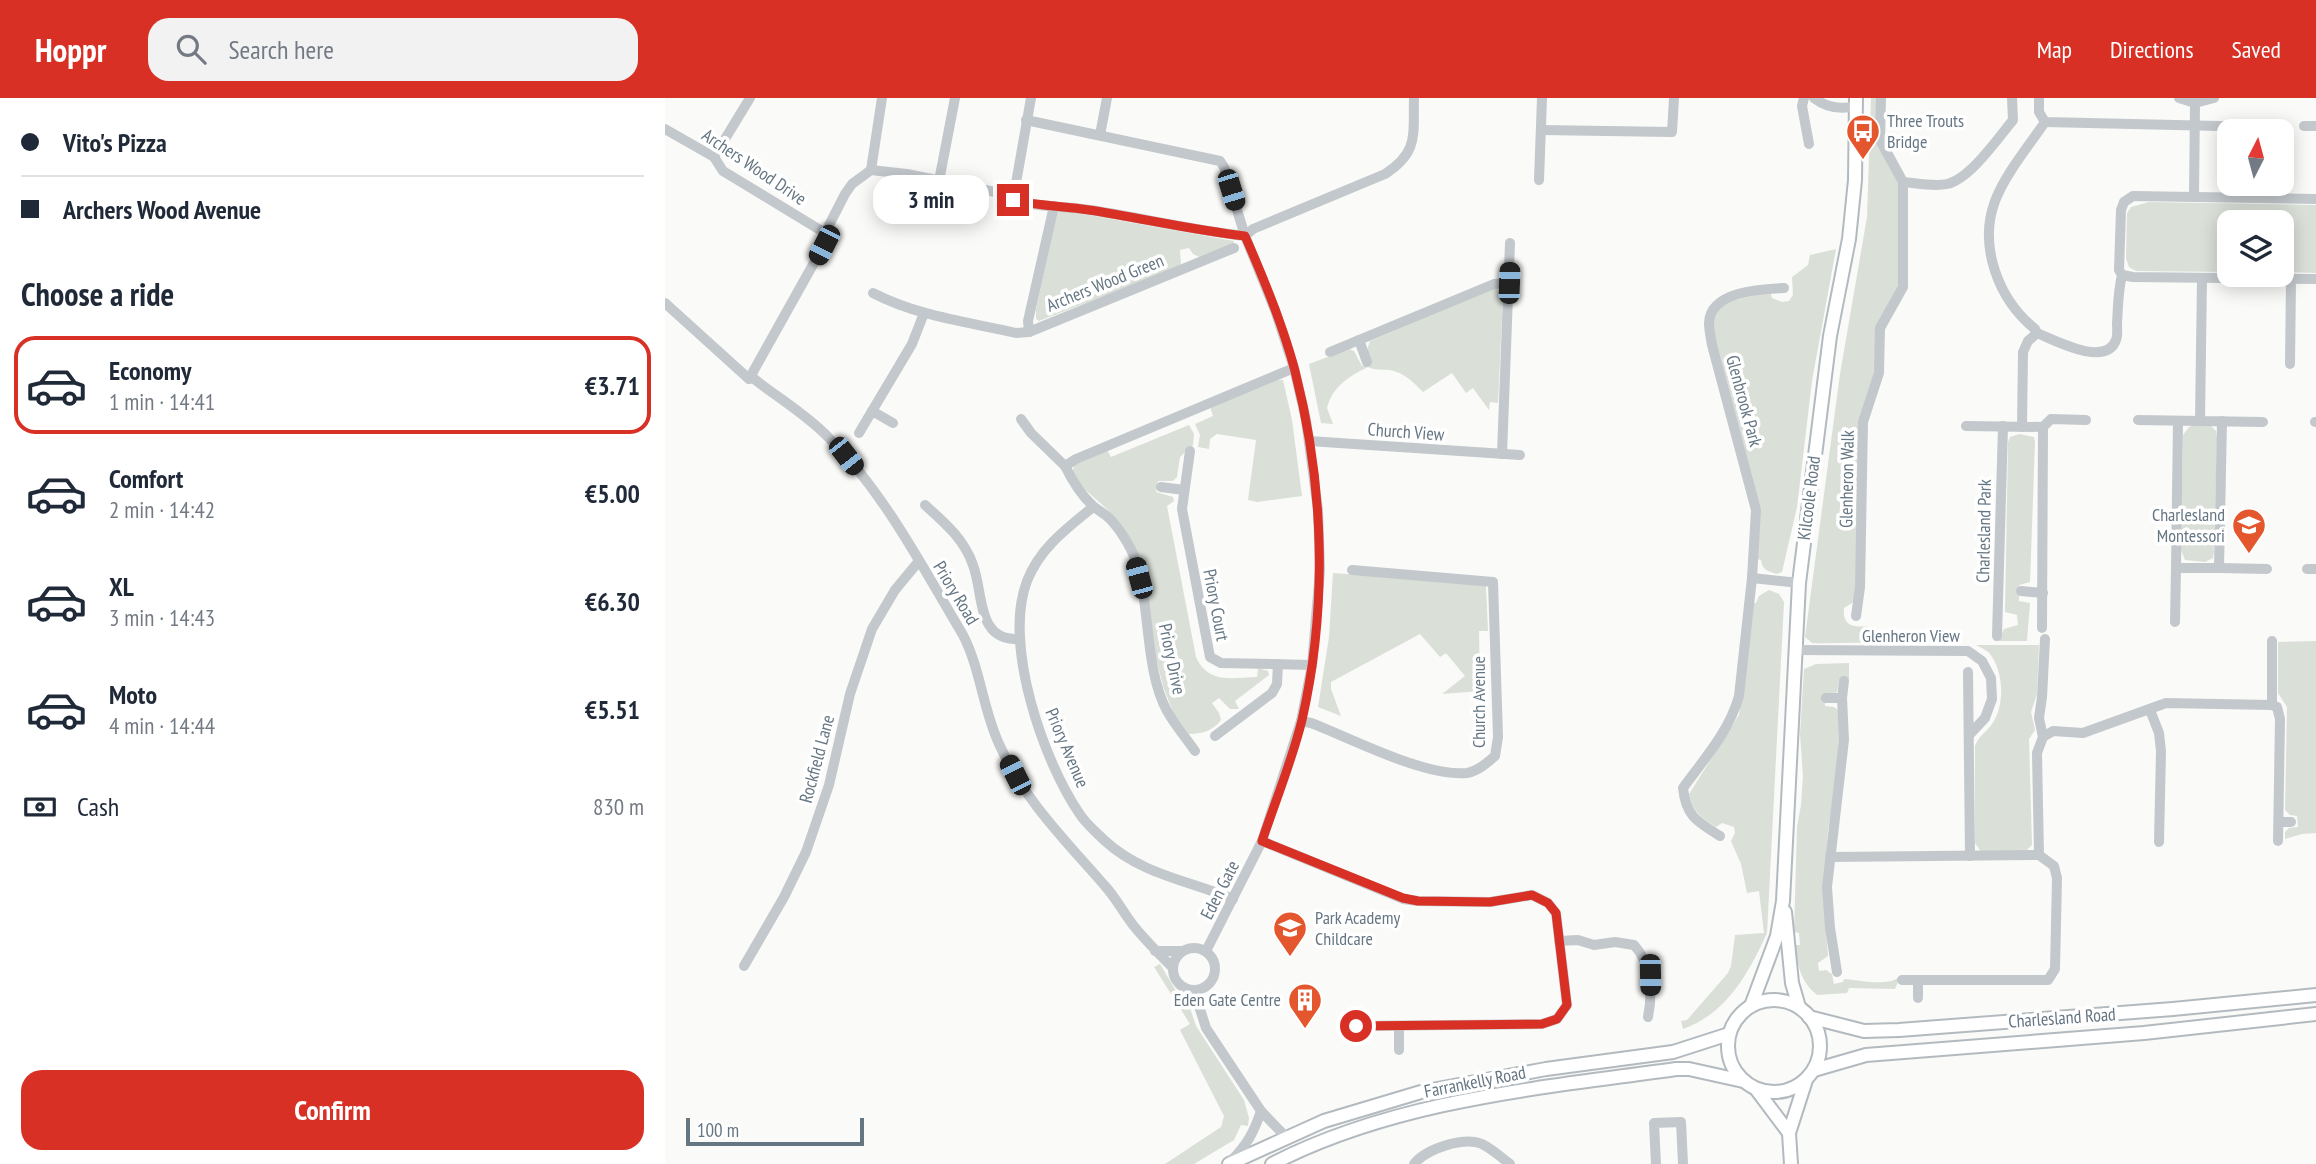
<!DOCTYPE html>
<meta charset="utf-8">
<style>
:root{--surface:#fff;--page:#f2f2f3;--text:#1f2937;--muted:#747a83;--line:#e0e1e3;--accent:#d93025}
body{margin:0;font-family:"PT Sans Narrow",sans-serif;background:var(--page);color:var(--text);height:100vh;display:flex;flex-direction:column;font-size:26px;white-space:nowrap}
*{box-sizing:border-box;margin:0}
p{font-size:23px;color:var(--muted)}
.icon{flex:none;width:38px;height:38px;fill:none;stroke:currentColor;stroke-width:2;stroke-linecap:round;stroke-linejoin:round}
.map{position:relative;flex:1;overflow:hidden}
.details{display:flex;flex-direction:column;background:var(--surface);width:665px}
.details>*{flex:none}
.guide{display:grid;align-content:center;height:154px;padding:0 21px;background:var(--surface)}
.needle{width:46px;rotate:6deg}
.controls{position:absolute;left:1552px;top:21px;display:grid;gap:14px}
.controls a{display:grid;place-items:center;width:77px;height:77px;border-radius:14px;background:var(--surface);box-shadow:0 4px 18px #0003;font-size:35px}
.scale{position:absolute;left:21px;bottom:18px;width:178px;box-sizing:border-box;padding-left:7px;border:4px solid #657683;border-top:0;font-size:19px;line-height:24px;white-space:nowrap;color:#657683;-webkit-text-stroke:5px #fff;paint-order:stroke}
.end{position:absolute;width:32px;height:32px;margin:-16px;border:9px solid #d93025;background:#fff;box-shadow:0 0 0 4px #fff}
.from{border-radius:50%}
.bubble{position:absolute;height:49px;border-radius:21px;background:var(--surface);box-shadow:0 4px 18px #0003;font-size:23px;font-weight:600;line-height:49px;text-align:center}
.car{position:absolute;width:21px;height:42px;margin:-21px -10px;border-radius:9px;box-shadow:0 0 5px 2px #0007;background:linear-gradient(#222 24%,#8ab4d8 0 40%,#222 0 76%,#8ab4d8 0 86%,#222 0)}
.guide b{display:flex;align-items:center;gap:24px;height:66px;font-size:26px}
.guide b+b{border-top:2px solid var(--line)}
.guide i{width:18px;height:18px;background:var(--text)}
ul{padding:0;list-style:none}
li{display:flex;align-items:center;gap:21px;height:98px;margin:0 14px 10px;padding:0 7px;border:4px solid transparent;border-radius:21px}
li div{flex:1}
li b{display:block;font-size:26px}
li em{font-style:normal;font-weight:600}
li.active{border-color:var(--accent)}
li>.icon{width:63px;height:63px;stroke-width:1.5}
h2{padding:0 21px;font-size:32px;line-height:84px}
.pay{display:flex;align-items:center;gap:18px;height:77px;padding:0 21px;font-size:26px}
.pay p{margin-inline-start:auto}
.cta{display:flex;gap:14px;margin-top:auto;padding:14px 21px}
.cta a{flex:1;height:80px;border-radius:21px;background:var(--accent);color:#fff;font-size:28px;font-weight:600;line-height:80px;text-align:center}
header{display:flex;align-items:center;gap:42px;box-sizing:border-box;height:98px;padding:0 35px;background:var(--accent);color:#fff}
header strong{font-size:33px}
nav{display:flex;gap:38px;margin-inline-start:auto;font-size:24px}
.search{width:490px;height:63px;background:var(--page);display:flex;align-items:center;gap:18px;box-sizing:border-box;padding:0 24px;border-radius:21px;color:var(--muted);font-size:26px}
main{display:flex;flex:1;min-height:0}
.map>svg:first-child{display:block}
</style>
<header>
<strong>Hoppr</strong>
<div class="search"><svg class="icon" aria-label="search" viewBox="0 0 24 24"><circle cx="10" cy="10" r="6"/><path d="M15 15l6 6"/></svg>Search here</div>
<nav><a>Map</a><a>Directions</a><a>Saved</a></nav>
</header>
<main>
<section class="details">
<div class="guide">
<b><i class="from"></i>Vito's Pizza</b>
<b><i></i>Archers Wood Avenue</b>
</div>
<h2>Choose a ride</h2>
<ul>
<li class="active"><svg class="icon" aria-label="car" viewBox="0 0 24 24"><path d="M5 17H2v-5l4-1 3-4h7l3 4 3 1v5h-3M9 17h6M6 11h13"/><circle cx="7" cy="17" r="2"/><circle cx="17" cy="17" r="2"/></svg><div><b>Economy</b><p>1 min · 14:41</p></div><em>€3.71</em></li>
<li><svg class="icon" aria-label="car" viewBox="0 0 24 24"><path d="M5 17H2v-5l4-1 3-4h7l3 4 3 1v5h-3M9 17h6M6 11h13"/><circle cx="7" cy="17" r="2"/><circle cx="17" cy="17" r="2"/></svg><div><b>Comfort</b><p>2 min · 14:42</p></div><em>€5.00</em></li>
<li><svg class="icon" aria-label="car" viewBox="0 0 24 24"><path d="M5 17H2v-5l4-1 3-4h7l3 4 3 1v5h-3M9 17h6M6 11h13"/><circle cx="7" cy="17" r="2"/><circle cx="17" cy="17" r="2"/></svg><div><b>XL</b><p>3 min · 14:43</p></div><em>€6.30</em></li>
<li><svg class="icon" aria-label="car" viewBox="0 0 24 24"><path d="M5 17H2v-5l4-1 3-4h7l3 4 3 1v5h-3M9 17h6M6 11h13"/><circle cx="7" cy="17" r="2"/><circle cx="17" cy="17" r="2"/></svg><div><b>Moto</b><p>4 min · 14:44</p></div><em>€5.51</em></li>
</ul>
<div class="pay"><svg class="icon" aria-label="cash" viewBox="0 0 24 24"><path d="M3 7h18v10H3z"/><circle cx="12" cy="12" r="2"/></svg>Cash<p>830 m</p></div>
<div class="cta"><a>Confirm</a></div>
</section>
<div class="map">
<svg width="1651" height="1066" viewBox="0 0 1651 1066">
<rect width="100%" height="100%" fill="#fafaf8"/>
<g fill="#dadfd7">
<path d="M1206 0H1213V44L1230 77 1236 95 1234 189 1212 232 1211 276 1193 334 1191 500 1190 503 1179 510C1177 527 1187 530 1203 528V545C1184 544 1166 546 1147 545L1140 539 1175 276 1202 119Z"/>
<path d="M1484 104 1651 107V175L1617 174V124H1564V174L1471 173 1464 169 1461 160 1462 115 1466 109Z"/>
<path d="M396 112 569 143 568 146 534 159 528 156 524 150 515 152 516 166 511 170 374 223 371 221V211L392 115Z"/>
<path d="M1171 151 1147 283 1132 409 1117 474 1112 476C1103 473 1097 472 1096 462L1092 461 1095 413 1047 233 1050 213 1061 204 1101 195 1106 196 1107 200 1117 204 1124 203 1128 197 1127 179 1143 167 1145 157Z"/>
<path d="M827 191H832L838 199 833 305 825 304 824 312 808 290 801 295 787 275 758 294C748 284 740 275 725 272 717 271 711 273 703 269 684 278 667 289 662 310L668 326 656 325 644 266 684 251 689 253 697 268 706 264 702 252 705 243Z"/>
<path d="M613 282H618L627 322 637 398 592 404 583 402 591 342 552 336 545 341 544 351 533 349 535 337 530 326 548 318 545 309Z"/>
<path d="M524 327 529 336 528 347 515 359 512 379 508 383H493L491 394 508 399 509 403 502 408 531 559C543 586 567 580 592 579L593 570 603 573 604 577 570 603 574 611H565L554 600 547 605 554 615 556 622C548 633 536 636 524 636L508 614 498 588 490 556 481 487 452 423 442 411 414 386 408 373 409 367 415 363 442 352 446 359Z"/>
<path d="M1529 327 1546 328 1551 333 1552 340 1549 454 1548 460 1540 464 1520 462 1516 452 1518 337 1524 329Z"/>
<path d="M1354 336 1369 339 1370 344 1365 484 1354 487V503L1365 505 1362 543H1334L1339 531 1353 527 1352 517 1340 514 1343 344 1345 339Z"/>
<path d="M668 475 819 486 821 489 823 533H814L815 593 777 596 800 578 781 555 775 559 755 536 666 584V591L676 618 653 609 664 539Z"/>
<path d="M1104 492 1114 496 1119 504 1102 835C1084 875 1061 916 1018 931L1016 923 1022 922 1063 875 1066 868 1070 837 1099 835 1094 793 1082 795 1076 766 1066 743 1070 735 1069 729 1057 725 1051 729C1036 720 1027 713 1024 696L1074 617 1089 505H1091L1094 498Z"/>
<path d="M1651 543V735L1637 736 1620 741V734L1624 730 1633 729 1632 718 1625 717 1620 712 1622 609 1613 595V544Z"/>
<path d="M1311 547H1374L1372 596 1366 614 1370 632 1364 641 1367 747 1361 753 1316 754 1310 745V648C1314 637 1321 635 1327 626 1340 608 1339 574 1325 556 1322 552 1316 550 1311 547Z"/>
<path d="M1184 565V582H1174L1172 594 1160 600V608L1169 609 1175 614V656L1163 733 1160 770V822L1163 858 1153 865 1154 873 1161 872 1167 876 1169 886 1178 884 1179 881C1195 882 1221 889 1235 879L1230 891 1184 890 1182 895 1152 897C1135 883 1133 868 1130 847H1135L1134 835 1129 834 1132 729 1136 707 1138 678 1135 636 1139 571 1151 566Z"/>
<path d="M495 866 511 893 521 898 531 928 579 1002 584 1020 583 1028 576 1027 569 1042 529 1066H500L556 1029 559 1018 515 932 525 926 489 869Z"/>
</g>
<g fill="none" stroke-linecap="round" stroke-linejoin="round">
<g stroke="#b3babf" stroke-width="16">
<g id="secondary">
<path d="M1120 814 1127 885 1134 909"/>
<circle cx="1109" cy="948" r="46"/>
<path d="M1086 908 1112 838 1118 803 1134 485 1165 238 1184 141 1190 82 1191 0"/>
<path d="M1144 919 1199 933 1234 932 1508 911 1651 897"/>
<path d="M1149 972 1201 957 1479 935 1651 916"/>
<path d="M1091 991 1124 1035"/>
<path d="M564 1066 659 1023 756 994 881 971 1008 954 1064 936"/>
<path d="M607 1066C731 1002 876 990 1011 971H1024L1078 983"/>
<path d="M1126 1066 1124 1035 1141 982"/>
</g>
</g>
<g stroke="#c3c8cc" stroke-width="10">
<path d="M1139 0 1137 8 1144 46"/>
<path d="M1149 0C1162 10 1175 12 1191 8"/>
<path d="M1374 0V14L1380 24 1597 29"/>
<path d="M1514 0 1530 5 1529 98"/>
<path d="M1530 5 1549 0"/>
<path d="M361 22 555 63 559 69 580 138 610 212 629 270 641 322 653 412 655 472 647 567 636 623 597 743 541 853"/>
<path d="M1639 28H1651"/>
<path d="M0 31 49 59 58 73 160 135"/>
<path d="M876 32 1007 34 1009 0"/>
<path d="M435 37 442 0"/>
<path d="M49 59 85 0"/>
<path d="M206 72 217 0"/>
<path d="M874 82 877 0"/>
<path d="M274 83 290 0"/>
<path d="M1238 84C1251 85 1269 89 1282 86 1305 81 1333 40 1348 22L1347 0"/>
<path d="M348 102 366 0"/>
<path d="M389 108 363 223 364 234 569 150"/>
<path d="M1457 177 1454 172 1456 112 1459 104 1468 98 1651 101"/>
<path d="M1457 177 1468 179 1651 181"/>
<path d="M1537 180 1535 323 1598 324"/>
<path d="M208 195C252 218 303 224 351 235L364 234"/>
<path d="M0 205 84 281 88 280C113 300 141 316 163 339 219 394 258 470 298 537 316 572 318 613 335 648 360 703 401 743 440 788 451 800 458 814 468 827 480 842 494 856 508 870"/>
<path d="M1372 235 1370 231C1334 202 1313 149 1330 103 1341 75 1363 49 1380 24"/>
<path d="M694 242 702 264"/>
<path d="M665 254 829 186 844 185"/>
<path d="M1625 266 1626 181"/>
<path d="M84 281 150 163 159 147 160 135 180 96 187 86 206 72 242 76 335 95C363 111 394 107 425 112 477 120 527 132 580 138L588 131 720 76C754 54 748 37 749 0"/>
<path d="M207 313 228 325"/>
<path d="M356 321 366 335 400 368"/>
<path d="M1473 322 1535 323"/>
<path d="M1513 323 1511 470H1554L1557 323"/>
<path d="M1650 324H1651"/>
<path d="M1301 328 1378 329"/>
<path d="M1357 329 1358 254 1363 243 1372 235C1389 242 1441 270 1451 242 1453 238 1452 230 1452 226 1453 209 1453 193 1457 177"/>
<path d="M194 335 247 246 259 215"/>
<path d="M644 343 855 357"/>
<path d="M525 353 517 411 545 559 556 565 647 567"/>
<path d="M837 356 845 145"/>
<path d="M496 389 519 392"/>
<path d="M260 407C280 425 299 441 308 467 319 496 311 544 355 541"/>
<path d="M428 409C401 431 375 450 362 483 338 546 378 662 414 715 420 725 431 734 439 742 477 777 523 782 568 801"/>
<path d="M1554 470 1602 471"/>
<path d="M1642 471H1651"/>
<path d="M1087 480 1134 485"/>
<path d="M1356 493 1378 495"/>
<path d="M1191 518 1195 489 1198 324 1214 275 1215 230 1238 189V84L1215 42 1216 0"/>
<path d="M1510 524 1511 470"/>
<path d="M1377 530 1378 329 1386 321 1421 322"/>
<path d="M1332 538 1338 328"/>
<path d="M1607 543V607L1612 609 1615 621 1613 743"/>
<path d="M1130 552 1303 553 1317 563 1326 580 1327 601 1320 620 1305 636"/>
<path d="M1303 574 1305 758"/>
<path d="M1161 600H1177"/>
<path d="M1485 612 1494 635 1496 653 1494 744"/>
<path d="M636 623 646 625C688 641 759 679 802 675 813 673 822 665 830 658L833 639 828 484 687 472"/>
<path d="M550 638 607 595 612 586 613 566"/>
<path d="M1378 639 1388 633 1418 635 1501 605 1607 607"/>
<path d="M530 653C521 640 510 627 502 613 479 570 486 507 470 461 465 447 454 430 444 420 439 415 432 412 427 407 415 396 407 382 400 368L411 361 629 270"/>
<path d="M1614 724H1626"/>
<path d="M1055 738C1033 724 1021 719 1018 690 1039 661 1064 634 1074 598L1087 480 1091 412 1047 247C1046 240 1044 232 1044 225 1045 193 1096 191 1119 190"/>
<path d="M597 743 738 801 753 803 825 804 867 797 883 805 891 815 902 907 892 921 877 926 691 928"/>
<path d="M1374 757 1372 655 1378 639 1374 620 1377 599 1380 541"/>
<path d="M1165 759 1374 757 1389 768 1392 780 1390 871 1383 882H1237"/>
<path d="M894 843 913 842 929 847 950 844 969 847C987 867 988 893 983 919"/>
<circle cx="529" cy="871" r="21"/>
<path d="M490 853H518"/>
<path d="M79 868 119 799 141 754 164 687 185 596 207 531 230 492 254 463"/>
<path d="M1172 874 1165 830 1162 789 1179 642 1177 600 1179 583"/>
<path d="M1253 882V900"/>
<path d="M529 892 541 930 596 1013 621 1039"/>
<path d="M734 928V952"/>
<path d="M566 1063C582 1047 589 1034 596 1013"/>
<path d="M749 1066C761 1051 799 1038 817 1046 827 1051 836 1059 845 1066"/>
<path d="M991 1066 989 1025 1016 1024 1018 1066"/>
</g>
<use href="#secondary" stroke="#fff" stroke-width="12"/>
</g>
<g fill="none" stroke-linecap="round" stroke-linejoin="round">
<path stroke="#d93025" stroke-width="9" d="M348 102C373 108 398 108 424 112 476 120 527 132 580 138 599 181 618 227 630 273 659 386 663 508 637 622 627 663 610 704 597 743L738 800 753 803 825 804 867 797 883 805 891 815 902 907 892 921 877 926 691 928"/>
</g>
<defs>
<g id="bus-pin" transform="scale(1.75)"><path d="M0 17L-7.5 6A9.5 9.5 0 1 1 7.5 6Z" fill="#e4572e" stroke="#fff"/><path d="M-5-6H5V4H4V6H2V4H-2V6H-4V4H-5ZM-3.5-4V0h7V-4ZM-3.5 1.2v1.5H-2V1.2ZM2 1.2v1.5H3.5V1.2Z" fill="#fff"/></g>
<g id="school-pin" transform="scale(1.75)"><path d="M0 17L-7.5 6A9.5 9.5 0 1 1 7.5 6Z" fill="#e4572e" stroke="#fff"/><path d="M0-5L7-2L0 1L-7-2ZM-4 1L0 2.5L4 1V4Q0 6-4 4Z" fill="#fff"/></g>
<g id="building-pin" transform="scale(1.75)"><path d="M0 17L-7.5 6A9.5 9.5 0 1 1 7.5 6Z" fill="#e4572e" stroke="#fff"/><path d="M-4-6H4V6H1V3H-1V6H-4ZM-2.5-4.3h1.7v1.8h-1.7ZM.8-4.3h1.7v1.8H.8ZM-2.5-1h1.7V.8h-1.7ZM.8-1h1.7V.8H.8Z" fill="#fff"/></g>
</defs>
<g fill-rule="evenodd">
<use href="#bus-pin" x="1198" y="33"/>
<use href="#school-pin" x="1584" y="427"/>
<use href="#school-pin" x="625" y="830"/>
<use href="#building-pin" x="640" y="902"/>
</g>
<g text-anchor="middle" stroke-width="7" stroke-linejoin="round" paint-order="stroke">
<g font-size="18" fill="#657683" stroke="#fff" text-anchor="start">
<text x="1222" y="29">Three Trouts<tspan x="1222" dy="21">Bridge</tspan></text>
<text x="1560" y="423" text-anchor="end">Charlesland<tspan x="1560" dy="21">Montessori</tspan></text>
<text x="650" y="826">Park Academy<tspan x="650" dy="21">Childcare</tspan></text>
<text x="616" y="908" text-anchor="end">Eden Gate Centre</text>
</g>
<g font-size="18" fill="#657683" stroke="#fff">
<text transform="translate(89 69) rotate(34)" y="6">Archers Wood Drive</text>
<text transform="translate(440 185) rotate(-22)" y="6">Archers Wood Green</text>
<text transform="translate(1079 303) rotate(75)" y="6">Glenbrook Park</text>
<text transform="translate(741 334) rotate(4)" y="6">Church View</text>
<text transform="translate(1182 381) rotate(-89)" y="6">Glenheron Walk</text>
<text transform="translate(1144 400) rotate(-83)" y="6">Kilcoole Road</text>
<text transform="translate(1319 433) rotate(-89)" y="6">Charlesland Park</text>
<text transform="translate(291 495) rotate(59)" y="6">Priory Road</text>
<text transform="translate(551 507) rotate(79)" y="6">Priory Court</text>
<text x="1246" y="544">Glenheron View</text>
<text transform="translate(507 561) rotate(78)" y="6">Priory Drive</text>
<text transform="translate(814 604) rotate(-90)" y="6">Church Avenue</text>
<text transform="translate(402 650) rotate(67)" y="6">Priory Avenue</text>
<text transform="translate(152 661) rotate(-75)" y="6">Rockfield Lane</text>
<text transform="translate(555 792) rotate(-63)" y="6">Eden Gate</text>
<text transform="translate(1397 920) rotate(-4)" y="6">Charlesland Road</text>
<text transform="translate(810 984) rotate(-11)" y="6">Farrankelly Road</text>
</g>
</g>
</svg>
<div class="controls">
<a><svg class="needle" viewBox="-14 -14 28 28"><path d="M0-13l5 13h-10z" fill="#e53935"/><path d="M0 13l5-13h-10z" fill="#747a83"/></svg></a>
<a><svg class="icon" aria-label="layers" viewBox="0 0 24 24"><path d="M12 4l9 5-9 5-9-5zM3 14l9 5 9-5"/></svg></a>
</div>
<div class="scale">100 m</div>
<i class="end from" style="left:691px;top:928px"></i>
<i class="end" style="left:348px;top:102px"></i>
<div class="bubble" style="left:208px;top:77px;width:116px">3 min</div>
<i class="car" style="left:566px;top:92px;rotate:163deg"></i>
<i class="car" style="left:159px;top:147px;rotate:207deg"></i>
<i class="car" style="left:844px;top:185px;rotate:2deg"></i>
<i class="car" style="left:181px;top:358px;rotate:142deg"></i>
<i class="car" style="left:474px;top:480px;rotate:345deg"></i>
<i class="car" style="left:350px;top:677px;rotate:333deg"></i>
<i class="car" style="left:985px;top:877px;rotate:179deg"></i>
</div>
</main>
